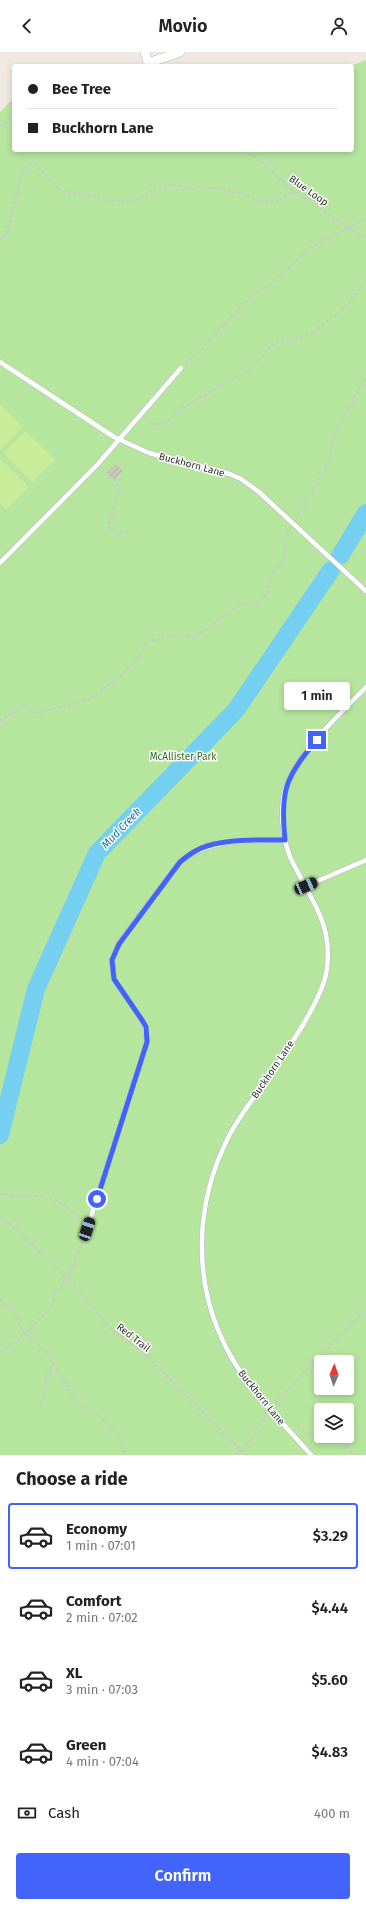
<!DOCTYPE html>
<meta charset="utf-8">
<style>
:root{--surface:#fff;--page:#f6f6f6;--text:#222;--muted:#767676;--line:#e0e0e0;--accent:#4264fb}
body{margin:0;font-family:"Fira Sans",sans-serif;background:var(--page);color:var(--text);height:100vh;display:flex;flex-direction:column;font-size:15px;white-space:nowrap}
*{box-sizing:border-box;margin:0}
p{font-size:13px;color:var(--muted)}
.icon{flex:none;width:22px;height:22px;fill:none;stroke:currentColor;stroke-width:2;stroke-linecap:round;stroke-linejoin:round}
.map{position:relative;height:1403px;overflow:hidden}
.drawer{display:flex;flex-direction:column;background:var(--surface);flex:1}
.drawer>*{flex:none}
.hud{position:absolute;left:12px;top:12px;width:342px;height:88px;border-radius:4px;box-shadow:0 2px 6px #0003;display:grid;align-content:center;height:88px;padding:0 16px;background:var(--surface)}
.needle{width:26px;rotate:2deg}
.buttons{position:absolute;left:314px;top:1303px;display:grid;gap:8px}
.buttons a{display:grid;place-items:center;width:40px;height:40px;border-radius:4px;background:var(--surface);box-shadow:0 2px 6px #0003;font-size:20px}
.end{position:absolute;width:18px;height:18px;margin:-9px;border:5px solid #4264fb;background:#fff;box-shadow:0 0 0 2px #fff}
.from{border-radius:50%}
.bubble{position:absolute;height:28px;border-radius:4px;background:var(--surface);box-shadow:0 2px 6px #0003;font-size:13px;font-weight:600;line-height:28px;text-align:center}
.car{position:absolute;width:12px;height:24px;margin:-12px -6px;border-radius:5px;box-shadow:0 0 3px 1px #0007;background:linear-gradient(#222 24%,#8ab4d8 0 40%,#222 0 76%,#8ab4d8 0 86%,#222 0)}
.hud b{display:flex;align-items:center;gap:14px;height:38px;font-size:15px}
.hud b+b{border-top:1px solid var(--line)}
.hud i{width:10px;height:10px;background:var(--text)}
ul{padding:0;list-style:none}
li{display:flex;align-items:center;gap:12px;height:66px;margin:0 8px 6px;padding:0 8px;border:2px solid transparent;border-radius:4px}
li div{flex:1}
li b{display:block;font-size:15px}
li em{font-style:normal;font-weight:600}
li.current{border-color:var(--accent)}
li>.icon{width:36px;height:36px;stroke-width:1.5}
h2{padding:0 16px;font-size:18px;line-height:48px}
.pay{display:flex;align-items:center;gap:10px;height:44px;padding:0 16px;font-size:15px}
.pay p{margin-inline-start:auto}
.cta{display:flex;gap:8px;margin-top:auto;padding:8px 16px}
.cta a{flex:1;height:46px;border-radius:4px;background:var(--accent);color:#fff;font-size:16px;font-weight:600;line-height:46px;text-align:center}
header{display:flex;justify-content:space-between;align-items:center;height:52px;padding:0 16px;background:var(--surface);font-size:18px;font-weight:600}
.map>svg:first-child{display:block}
</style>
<header><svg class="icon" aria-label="back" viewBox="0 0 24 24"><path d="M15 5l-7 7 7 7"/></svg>Movio<svg class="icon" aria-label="person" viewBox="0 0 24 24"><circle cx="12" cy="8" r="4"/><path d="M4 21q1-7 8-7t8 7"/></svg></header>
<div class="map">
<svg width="366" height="1403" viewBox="0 0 366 1403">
<defs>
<pattern id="building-hatch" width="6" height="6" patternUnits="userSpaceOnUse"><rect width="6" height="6" fill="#cbc7bf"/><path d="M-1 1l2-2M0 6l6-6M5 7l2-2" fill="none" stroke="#afaba4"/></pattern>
</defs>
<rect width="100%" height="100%" fill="#efe9e1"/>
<path fill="#b6e59e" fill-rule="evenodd" d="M366 8V1403H0V60L14 46V98H352V14H350ZM321 1310H347V1336H321ZM321 1358H347V1384H321Z"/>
<g fill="#c9ec9a">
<path d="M0 352 23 375 0 398Z"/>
<path d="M26 379 55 408 32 430 3 401Z"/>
<path d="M0 407 29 435 6 458 0 451Z"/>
</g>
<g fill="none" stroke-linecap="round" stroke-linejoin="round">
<g stroke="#75cff0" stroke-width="18">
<path d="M340 504 366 461"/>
<path d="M0 1083 36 937 97 801 236 658 331 518"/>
</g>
</g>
<path fill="url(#building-hatch)" d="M116 412 123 419 115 428 107 421Z"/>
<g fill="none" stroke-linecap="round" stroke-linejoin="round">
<g stroke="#b4b7c1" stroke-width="5.5">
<g id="service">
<path d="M0 310 114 385 149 401 230 422 241 427 259 440 366 539"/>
<path d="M0 511 97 413 181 316"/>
<path d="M306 834 366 808"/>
<path d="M87 1177 147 990 145 975 142 968 114 927 112 908 119 891 180 810C209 786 249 789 285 788"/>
<path d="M311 1403C284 1372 254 1343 233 1308 191 1237 193 1153 230 1082 239 1065 251 1050 262 1034 281 1007 324 948 327 916 331 883 321 862 305 834 300 823 293 813 289 802 282 783 280 757 285 738 295 703 341 661 366 635"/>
</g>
</g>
<g stroke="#b4b7c1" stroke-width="10">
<path id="minor" d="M145 0 148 11 180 0"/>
</g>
<g stroke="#c9c9c9" stroke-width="2" stroke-dasharray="3 2" stroke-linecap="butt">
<path d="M0 74 14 61"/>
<path d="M245 98 258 107 293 139 366 187"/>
<path d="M0 188 6 183 24 114 35 112 62 140 93 143 112 149H133L160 135 173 133 193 136 204 134 247 143 261 150 278 149 293 139"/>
<path d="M186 311 201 298 251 244 272 231 313 194 366 167"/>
<path d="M145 366 155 372 166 371 184 355 230 328 244 321 258 309 271 293 311 282 343 257 360 236 366 233"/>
<path d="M102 418 117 431 119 438 108 475 114 480 130 482"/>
<path d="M296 467 325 417 338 373 349 357 358 337 366 325"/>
<path d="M0 669 24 654 38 661 84 649 95 644 133 613 148 589 170 585H195L242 551 260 549 266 544 272 523 284 507 286 485 290 477"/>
<path d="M0 1142C34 1144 59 1140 82 1170"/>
<path d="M0 1166 9 1171 68 1227 111 1277 143 1300 246 1403"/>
<path d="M0 1248 13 1257 24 1282 34 1288 46 1300 76 1349 93 1359 104 1368 121 1388 125 1403"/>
<path d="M0 1300 18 1288 49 1258 57 1239 66 1227H68L85 1182"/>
<path d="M275 1351 366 1256"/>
<path d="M39 1352 45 1342 46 1327 53 1313"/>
<path d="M297 1376 318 1386 342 1388 354 1403"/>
<path d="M235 1403 237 1400 243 1399 266 1363"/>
</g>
<use href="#service" stroke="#fff" stroke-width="4.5"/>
<use href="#minor" stroke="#fff" stroke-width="9"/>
</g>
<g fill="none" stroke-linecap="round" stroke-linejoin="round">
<path stroke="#4264fb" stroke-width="5" d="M97 1147 147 990 146 975 142 968 114 927 112 908 119 892 180 810C187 804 197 797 207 794 231 787 260 788 285 788 280 740 285 724 317 688"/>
</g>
<g text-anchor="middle" stroke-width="3" stroke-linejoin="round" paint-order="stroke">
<g font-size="10" fill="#2e2e2e" stroke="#fff">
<text transform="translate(309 138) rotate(35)" y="4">Blue Loop</text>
<text transform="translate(192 412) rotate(15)" y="4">Buckhorn Lane</text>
<text transform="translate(272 1017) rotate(-56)" y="4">Buckhorn Lane</text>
<text transform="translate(134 1285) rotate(38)" y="4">Red Trail</text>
<text transform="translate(262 1345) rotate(51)" y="4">Buckhorn Lane</text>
</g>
<g font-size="10" fill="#2c6e1b" stroke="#fff">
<text x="183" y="708">McAllister Park</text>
</g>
<g font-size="11" font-style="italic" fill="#0d6fa3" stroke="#fff">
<text transform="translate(121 776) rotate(-46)" y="4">Mud Creek</text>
</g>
</g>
</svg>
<div class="buttons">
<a><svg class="needle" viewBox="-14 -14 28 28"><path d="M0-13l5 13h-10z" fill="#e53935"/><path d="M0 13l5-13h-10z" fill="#767676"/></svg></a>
<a><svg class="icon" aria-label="layers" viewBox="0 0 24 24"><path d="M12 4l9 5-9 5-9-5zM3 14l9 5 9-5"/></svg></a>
</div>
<i class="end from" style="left:97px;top:1147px"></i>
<i class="end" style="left:317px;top:688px"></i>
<div class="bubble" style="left:284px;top:630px;width:66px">1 min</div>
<i class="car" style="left:306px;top:834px;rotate:66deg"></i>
<i class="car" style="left:87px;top:1177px;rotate:18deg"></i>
<div class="hud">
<b><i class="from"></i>Bee Tree</b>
<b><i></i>Buckhorn Lane</b>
</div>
</div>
<section class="drawer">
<h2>Choose a ride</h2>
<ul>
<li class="current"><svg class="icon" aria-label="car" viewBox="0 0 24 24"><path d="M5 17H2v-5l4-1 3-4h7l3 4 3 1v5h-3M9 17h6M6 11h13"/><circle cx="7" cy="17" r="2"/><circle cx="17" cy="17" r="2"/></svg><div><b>Economy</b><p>1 min · 07:01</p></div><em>$3.29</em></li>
<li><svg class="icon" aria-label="car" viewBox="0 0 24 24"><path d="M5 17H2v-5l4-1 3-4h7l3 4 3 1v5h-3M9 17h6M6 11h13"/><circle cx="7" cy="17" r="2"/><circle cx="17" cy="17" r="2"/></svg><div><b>Comfort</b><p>2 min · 07:02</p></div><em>$4.44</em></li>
<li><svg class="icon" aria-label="car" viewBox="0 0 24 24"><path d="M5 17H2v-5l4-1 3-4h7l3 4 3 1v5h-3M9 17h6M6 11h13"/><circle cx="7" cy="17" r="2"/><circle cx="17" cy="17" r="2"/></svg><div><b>XL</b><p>3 min · 07:03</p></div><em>$5.60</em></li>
<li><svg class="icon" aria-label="car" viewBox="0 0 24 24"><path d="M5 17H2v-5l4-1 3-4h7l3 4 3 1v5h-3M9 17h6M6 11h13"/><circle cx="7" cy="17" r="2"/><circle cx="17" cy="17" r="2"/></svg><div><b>Green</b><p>4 min · 07:04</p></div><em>$4.83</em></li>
</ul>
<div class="pay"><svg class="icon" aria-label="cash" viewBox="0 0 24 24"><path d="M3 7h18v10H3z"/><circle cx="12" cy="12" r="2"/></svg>Cash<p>400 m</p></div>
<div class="cta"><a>Confirm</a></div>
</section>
